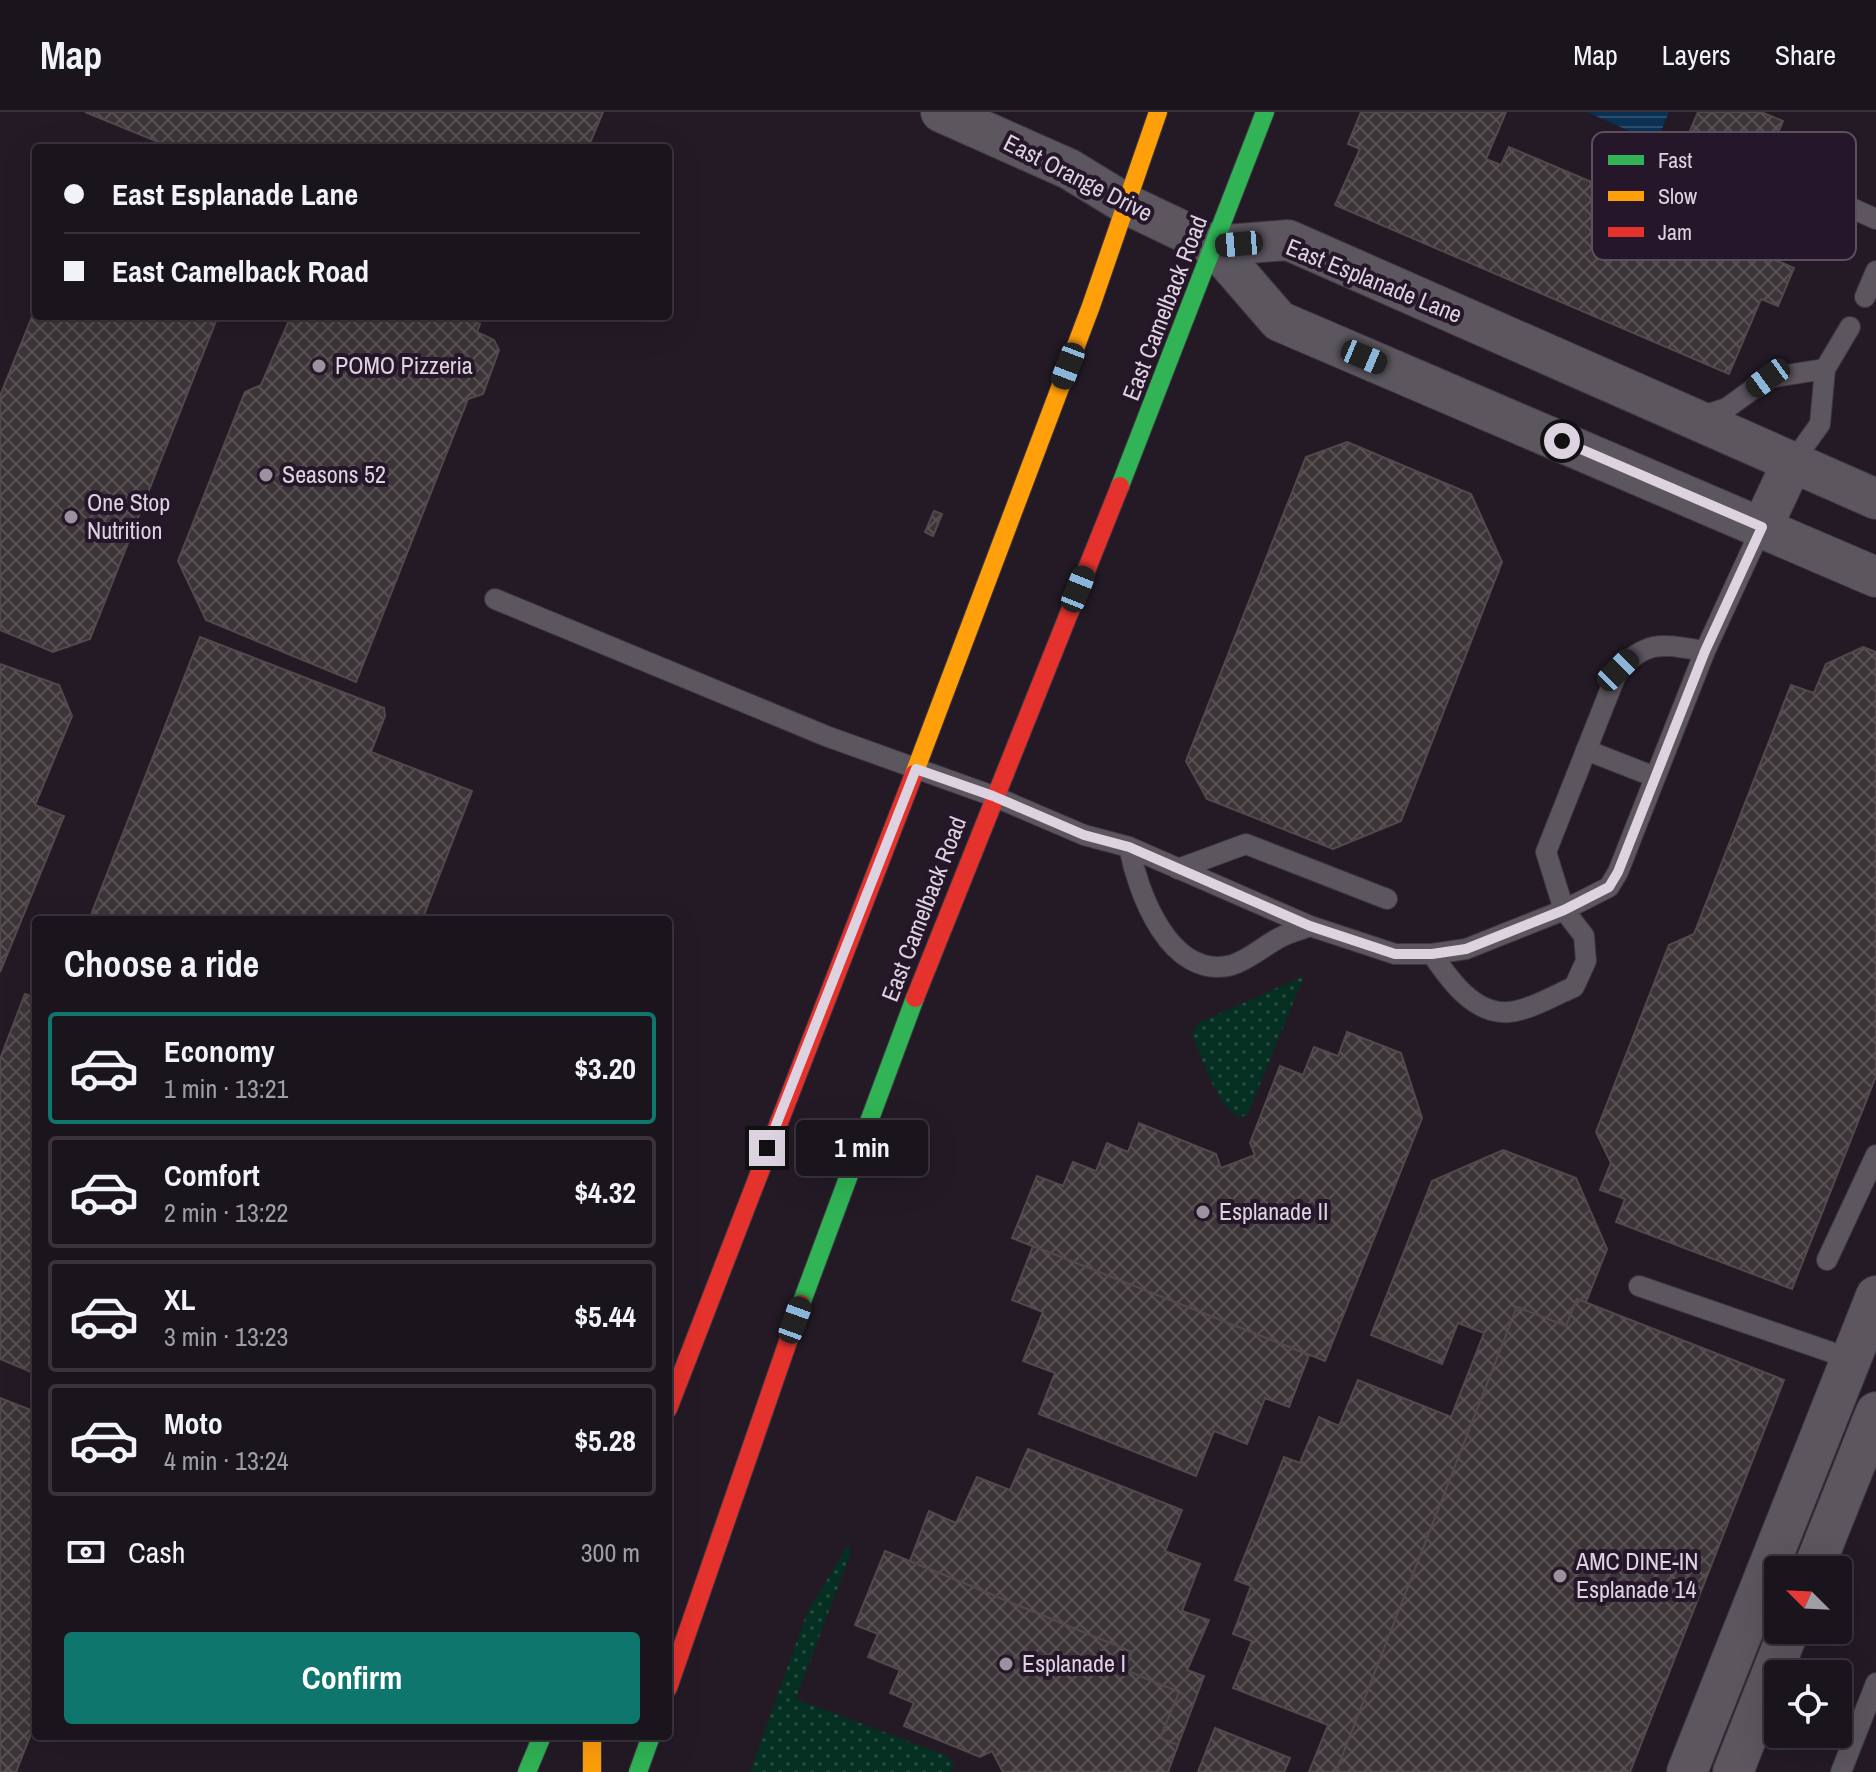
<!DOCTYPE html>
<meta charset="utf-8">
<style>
:root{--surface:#1a141c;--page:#272129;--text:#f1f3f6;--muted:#9f9ea3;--line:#38333b;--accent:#0f766e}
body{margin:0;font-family:"Archivo Narrow",sans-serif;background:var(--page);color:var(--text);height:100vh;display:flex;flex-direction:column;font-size:30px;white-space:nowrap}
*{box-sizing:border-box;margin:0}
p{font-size:26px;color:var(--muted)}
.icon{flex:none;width:44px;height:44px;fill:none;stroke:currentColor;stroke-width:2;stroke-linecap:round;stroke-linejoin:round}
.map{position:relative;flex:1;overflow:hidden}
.details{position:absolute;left:32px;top:804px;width:640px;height:824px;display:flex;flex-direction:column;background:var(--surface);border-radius:8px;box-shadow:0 8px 32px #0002,0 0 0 2px var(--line)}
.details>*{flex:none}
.hud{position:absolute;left:32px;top:32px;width:640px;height:176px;border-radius:8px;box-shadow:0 8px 32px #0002,0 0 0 2px var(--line);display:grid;align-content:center;height:176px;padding:0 32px;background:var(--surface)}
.needle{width:52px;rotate:294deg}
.controls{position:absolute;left:1764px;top:1444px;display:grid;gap:16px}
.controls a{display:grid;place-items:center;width:88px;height:88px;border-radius:8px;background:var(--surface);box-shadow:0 8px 32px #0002,0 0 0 2px var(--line);font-size:40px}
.end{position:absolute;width:36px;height:36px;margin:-18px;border:10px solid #ddd2e0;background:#111;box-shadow:0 0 0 4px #111}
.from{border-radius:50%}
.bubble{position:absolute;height:56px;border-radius:8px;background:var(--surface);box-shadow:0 8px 32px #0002,0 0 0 2px var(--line);font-size:26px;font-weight:700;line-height:56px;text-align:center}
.car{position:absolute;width:24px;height:48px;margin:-24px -12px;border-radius:10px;box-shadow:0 0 6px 2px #0007;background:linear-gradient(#222 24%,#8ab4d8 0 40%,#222 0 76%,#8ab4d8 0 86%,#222 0)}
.hud b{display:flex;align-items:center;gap:28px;height:76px;font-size:30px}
.hud b+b{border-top:2px solid var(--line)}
.hud i{width:20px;height:20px;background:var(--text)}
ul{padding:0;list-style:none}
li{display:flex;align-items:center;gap:24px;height:112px;margin:0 16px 12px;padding:0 16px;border:4px solid var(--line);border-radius:8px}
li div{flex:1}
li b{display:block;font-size:30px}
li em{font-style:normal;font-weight:700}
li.on{border-color:var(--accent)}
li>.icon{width:72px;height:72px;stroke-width:1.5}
h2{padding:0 32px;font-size:36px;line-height:96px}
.pay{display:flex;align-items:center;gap:20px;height:88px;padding:0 32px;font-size:30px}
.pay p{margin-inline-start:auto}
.primary-button{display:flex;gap:16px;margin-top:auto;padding:16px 32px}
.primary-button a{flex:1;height:92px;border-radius:8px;background:var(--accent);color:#fff;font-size:32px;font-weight:700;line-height:92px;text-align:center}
header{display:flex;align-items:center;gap:48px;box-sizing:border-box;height:112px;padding:0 40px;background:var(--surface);border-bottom:2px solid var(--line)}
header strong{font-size:38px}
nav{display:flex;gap:44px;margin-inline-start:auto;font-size:28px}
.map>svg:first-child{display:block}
</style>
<header>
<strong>Map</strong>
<nav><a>Map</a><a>Layers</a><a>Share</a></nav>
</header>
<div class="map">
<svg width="1876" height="1660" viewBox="0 0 1876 1660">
<defs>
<pattern id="grass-dots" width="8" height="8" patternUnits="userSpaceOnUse" patternTransform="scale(2)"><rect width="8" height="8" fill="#052f21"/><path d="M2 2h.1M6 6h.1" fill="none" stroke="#294c41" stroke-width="1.8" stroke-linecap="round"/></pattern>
<pattern id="water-rules" width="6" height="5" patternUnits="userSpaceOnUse" patternTransform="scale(2)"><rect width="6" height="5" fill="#0a3053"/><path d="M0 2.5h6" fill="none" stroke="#2d4d6b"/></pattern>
<pattern id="building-cross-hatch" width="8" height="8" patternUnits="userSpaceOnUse" patternTransform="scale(2)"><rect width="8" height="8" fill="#3c3537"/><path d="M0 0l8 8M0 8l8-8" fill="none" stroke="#585154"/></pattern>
</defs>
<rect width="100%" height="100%" fill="#231a26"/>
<g fill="url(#grass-dots)">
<path d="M1304 864 1248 1001 1241 1006C1215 993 1203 947 1192 922L1198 911Z"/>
<path d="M848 1433 851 1440 796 1587 945 1643 955 1654 949 1660H750L807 1501Z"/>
</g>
<path fill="url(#water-rules)" d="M1587 0H1669L1656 31Z"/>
<g fill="url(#building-cross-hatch)" stroke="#524a4a" stroke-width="2">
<path d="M85 0H603L588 36H173Z"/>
<path d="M1361 0H1506L1486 47 1501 53 1509 35 1794 156 1778 194 1761 187 1729 262 1335 93 1360 37 1348 32Z"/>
<path d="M1698 0H1761L1783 9 1747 93 1672 61Z"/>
<path d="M36 195V204H218L90 527 53 540 0 518V284Z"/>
<path d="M291 204H461L480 212 477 220 494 228 499 238 483 282 468 287 356 570 206 508 178 449 245 280 261 273Z"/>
<path d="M1347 330 1471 382 1502 450 1401 709 1333 737 1207 687 1186 649 1306 345Z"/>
<path d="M934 399 942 402 933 424 925 420Z"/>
<path d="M200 525 384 596 385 604 371 640 472 679 422 808H89Z"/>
<path d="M1863 535 1876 540V964L1792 1177 1616 1110 1625 1087 1600 1078 1611 1051 1596 1020 1669 833 1694 822 1791 573 1814 581 1826 552Z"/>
<path d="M0 552 59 573 72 604 35 693 64 704 0 860Z"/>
<path d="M25 882 36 886V1262L0 1247V947Z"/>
<path d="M1347 920 1401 941 1422 1006 1325 1249 1012 1126 1037 1064 1063 1074 1073 1050 1096 1059 1107 1031 1128 1040 1139 1011 1216 1042 1221 1056 1255 1043 1250 1031 1280 954 1303 963 1314 935 1338 944Z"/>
<path d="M1503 1038 1576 1066 1607 1137 1586 1190 1577 1187 1566 1214 1517 1195 1336 1660H1309L1328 1613 1233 1576 1252 1529 1233 1522 1251 1474 1235 1468 1284 1345 1300 1351 1319 1305 1339 1314 1358 1268 1451 1305 1484 1221 1458 1211 1442 1252 1371 1223 1432 1069Z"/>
<path d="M1033 1134 1309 1243 1289 1295 1265 1286 1247 1332 1214 1319 1196 1364 1039 1302 1055 1261 1023 1249 1043 1200 1012 1188Z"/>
<path d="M1577 1187 1784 1268 1630 1660H1336L1517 1195 1566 1214Z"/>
<path d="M0 1286 36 1300V1609L16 1660H0Z"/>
<path d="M1028 1337 1182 1398 1165 1439 1200 1452 1182 1499 1209 1508 1187 1558 1204 1564 1178 1633 1160 1626 1179 1580 1125 1558 1132 1540 910 1449 929 1399 956 1411 977 1365 1010 1378Z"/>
<path d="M885 1439 1132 1540 1125 1558 1179 1580 1160 1626 1178 1633 1168 1660H1003L992 1639 980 1645 904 1614 914 1591 890 1581 900 1558 868 1545 878 1522 855 1513Z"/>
<path d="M1215 1616 1290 1646 1284 1660H1198Z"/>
</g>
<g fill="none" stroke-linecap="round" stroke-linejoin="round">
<g stroke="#3e3740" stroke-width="22">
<g id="lane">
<path d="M1809 77 1876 107"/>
<path d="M1865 185 1876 159"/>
<path d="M1697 306 1727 296 1768 266 1825 257"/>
<path d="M1792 351 1820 312 1825 257 1850 215"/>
<path d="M495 487 826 624 993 684 1084 723 1129 735 1310 814 1395 842H1432L1466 837 1564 798 1609 775 1618 760 1705 539 1762 415"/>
<path d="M1586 638 1655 665"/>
<path d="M1129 735C1138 781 1170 869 1232 853 1249 848 1265 833 1281 825 1290 820 1300 818 1310 814"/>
<path d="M1178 757 1246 732 1387 787"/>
<path d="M1432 842C1449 867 1474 903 1509 900 1530 898 1555 883 1574 875L1586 849 1584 824 1564 798 1546 740 1618 558C1650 526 1663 533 1705 539"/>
<path d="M1827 1148 1876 1043"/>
<path d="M1639 1174 1851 1247"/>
<path d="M1841 1660 1876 1571"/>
</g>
</g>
<g stroke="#3e3740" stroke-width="42">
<g id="street">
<path d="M941 0 1069 57 1128 93 1214 134 1279 209 1876 465"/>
<path d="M1214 134 1288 128 1876 387"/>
<path d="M1762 415 1792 351"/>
<path d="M1813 1458 1876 1300"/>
<path d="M1687 1660 1876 1184"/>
<path d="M1733 1660 1789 1518"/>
</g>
</g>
<g stroke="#3e3740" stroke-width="20">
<g id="fast">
<path d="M1120 374 1265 0"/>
<path d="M801 1192 915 886"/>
<path d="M527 1660 542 1624"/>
<path d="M638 1660 651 1624"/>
</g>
</g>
<g stroke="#3e3740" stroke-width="20">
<g id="slow">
<path d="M914 662 1091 194 1158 0"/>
<path d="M592 1624V1660"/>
</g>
</g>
<g stroke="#3e3740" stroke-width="20">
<g id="jam">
<path d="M915 886 1120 374"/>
<path d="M668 1297 914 662"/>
<path d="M668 1576 801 1192"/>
</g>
</g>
<use href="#lane" stroke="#5c565e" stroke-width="20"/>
<use href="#street" stroke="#5c565e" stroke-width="40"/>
<use href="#fast" stroke="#30b455" stroke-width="18"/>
<use href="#slow" stroke="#ff9f0a" stroke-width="18"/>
<use href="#jam" stroke="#e5322d" stroke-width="18"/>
</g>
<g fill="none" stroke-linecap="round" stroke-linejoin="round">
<path stroke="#ddd2e0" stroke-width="10" d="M767 1036 916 657 993 684 1084 723 1129 735 1310 814 1395 842H1432L1466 837 1564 798 1609 775 1618 760 1705 539 1762 415 1562 329"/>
</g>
<g fill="#9c929f" stroke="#26162a" stroke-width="3">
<circle cx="319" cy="254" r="8"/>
<circle cx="266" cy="363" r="8"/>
<circle cx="71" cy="405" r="8"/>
<circle cx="1203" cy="1100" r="8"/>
<circle cx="1560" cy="1464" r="8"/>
<circle cx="1006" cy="1552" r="8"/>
</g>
<g text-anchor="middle" stroke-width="8" stroke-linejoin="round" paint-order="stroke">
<g font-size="24" fill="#ddd2e0" stroke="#26162a">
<text transform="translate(1078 66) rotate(27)" y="8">East Orange Drive</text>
<text transform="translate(1374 169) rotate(22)" y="8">East Esplanade Lane</text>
<text transform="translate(1165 196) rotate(-69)" y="8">East Camelback Road</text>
<text transform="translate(924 797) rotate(-69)" y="8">East Camelback Road</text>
</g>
<g font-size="24" fill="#ddd2e0" stroke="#26162a" text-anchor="start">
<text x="335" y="262">POMO Pizzeria</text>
<text x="282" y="371">Seasons 52</text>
<text x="87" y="399">One Stop<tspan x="87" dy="28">Nutrition</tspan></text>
<text x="1219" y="1108">Esplanade II</text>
<text x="1576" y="1458">AMC DINE-IN<tspan x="1576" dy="28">Esplanade 14</tspan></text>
<text x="1022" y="1560">Esplanade I</text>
</g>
</g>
<rect x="1592" y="20" width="264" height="128" rx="12" fill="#26162a" stroke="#5d4e61" stroke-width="2"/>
<rect x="1608" y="43" width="36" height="10" fill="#30b455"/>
<rect x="1608" y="79" width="36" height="10" fill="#ff9f0a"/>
<rect x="1608" y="115" width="36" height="10" fill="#e5322d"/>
<g font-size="22" fill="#ddd2e0">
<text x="1658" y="56">Fast</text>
<text x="1658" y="92">Slow</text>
<text x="1658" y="128">Jam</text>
</g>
</svg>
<div class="controls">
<a><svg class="needle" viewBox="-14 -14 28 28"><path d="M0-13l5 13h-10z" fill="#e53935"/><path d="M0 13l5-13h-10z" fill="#9f9ea3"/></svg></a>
<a><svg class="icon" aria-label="locate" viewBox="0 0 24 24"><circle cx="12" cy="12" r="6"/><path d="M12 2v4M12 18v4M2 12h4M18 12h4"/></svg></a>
</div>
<i class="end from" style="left:1562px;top:329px"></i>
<i class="end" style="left:767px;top:1036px"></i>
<div class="bubble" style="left:796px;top:1008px;width:132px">1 min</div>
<i class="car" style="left:1239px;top:132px;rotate:265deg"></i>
<i class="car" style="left:1364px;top:245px;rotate:113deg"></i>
<i class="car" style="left:1068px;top:254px;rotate:201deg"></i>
<i class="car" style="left:1768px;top:266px;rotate:234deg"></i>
<i class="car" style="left:1078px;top:477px;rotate:22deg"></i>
<i class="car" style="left:1618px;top:558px;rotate:45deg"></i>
<i class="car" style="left:795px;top:1208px;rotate:20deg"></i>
<div class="hud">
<b><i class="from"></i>East Esplanade Lane</b>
<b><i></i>East Camelback Road</b>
</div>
<section class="details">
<h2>Choose a ride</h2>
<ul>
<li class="on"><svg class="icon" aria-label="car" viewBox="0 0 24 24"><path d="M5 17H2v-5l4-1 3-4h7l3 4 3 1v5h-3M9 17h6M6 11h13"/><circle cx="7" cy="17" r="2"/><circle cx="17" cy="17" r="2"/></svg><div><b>Economy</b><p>1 min · 13:21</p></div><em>$3.20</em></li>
<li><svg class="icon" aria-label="car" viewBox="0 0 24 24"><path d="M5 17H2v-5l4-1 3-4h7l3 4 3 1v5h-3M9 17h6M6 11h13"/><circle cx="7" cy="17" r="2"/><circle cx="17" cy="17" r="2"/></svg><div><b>Comfort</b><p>2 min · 13:22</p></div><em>$4.32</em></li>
<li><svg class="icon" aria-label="car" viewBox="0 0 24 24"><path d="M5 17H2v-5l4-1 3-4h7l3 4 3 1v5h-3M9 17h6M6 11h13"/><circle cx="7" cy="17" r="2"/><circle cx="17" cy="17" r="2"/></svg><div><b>XL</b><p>3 min · 13:23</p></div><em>$5.44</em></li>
<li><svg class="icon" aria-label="car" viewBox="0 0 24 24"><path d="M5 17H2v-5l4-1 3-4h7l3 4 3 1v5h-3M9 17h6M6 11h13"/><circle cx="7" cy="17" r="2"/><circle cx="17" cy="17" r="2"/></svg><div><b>Moto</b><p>4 min · 13:24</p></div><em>$5.28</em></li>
</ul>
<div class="pay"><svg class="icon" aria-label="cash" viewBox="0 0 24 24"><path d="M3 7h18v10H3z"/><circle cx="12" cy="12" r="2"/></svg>Cash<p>300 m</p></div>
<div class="primary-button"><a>Confirm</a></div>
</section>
</div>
